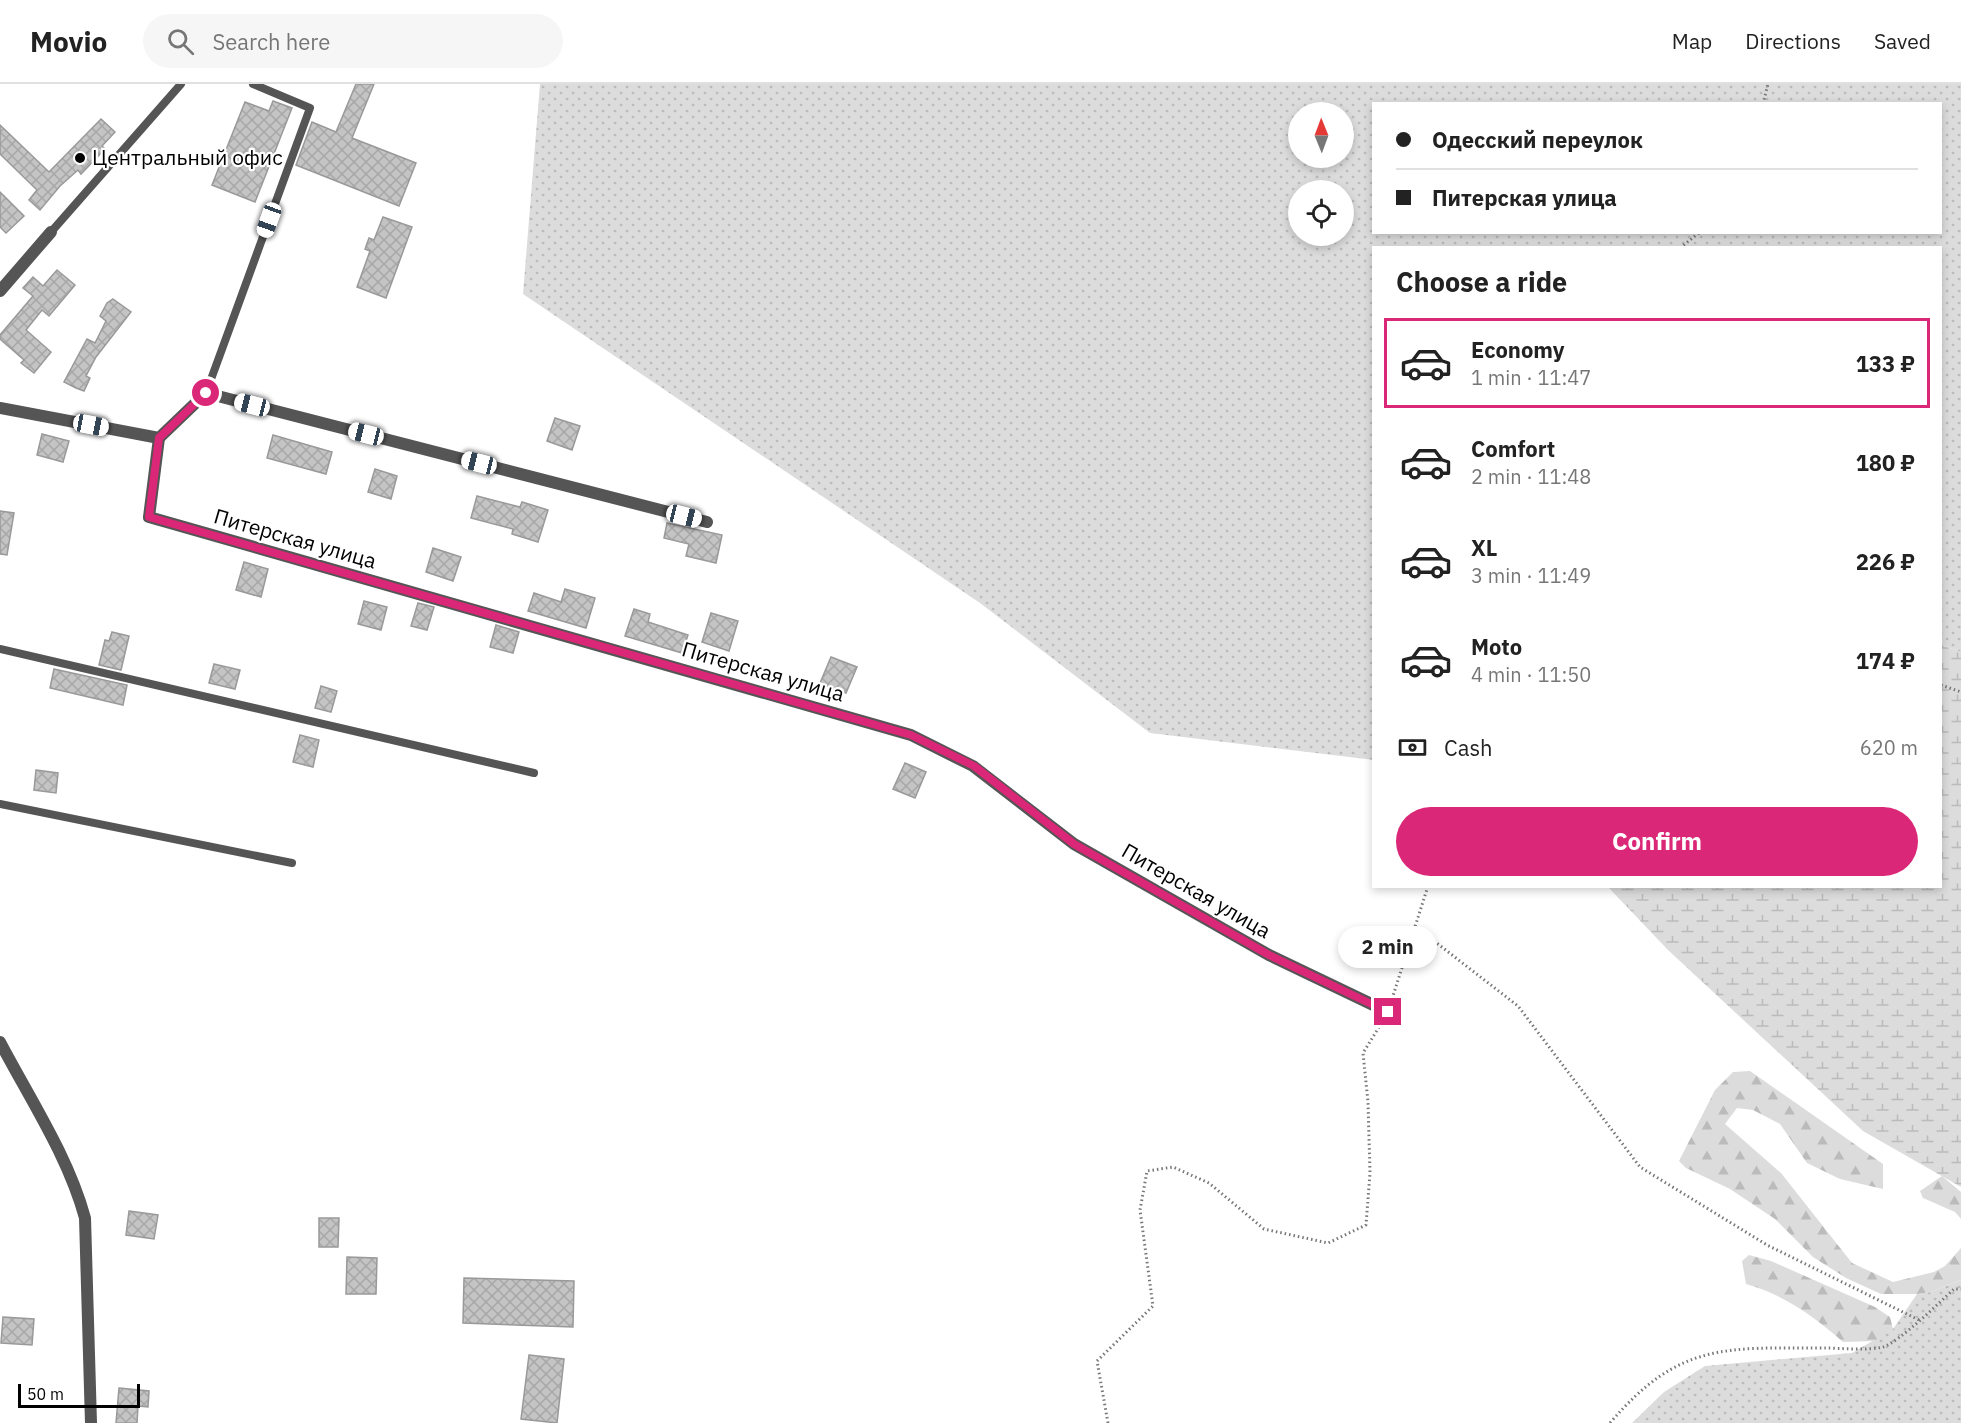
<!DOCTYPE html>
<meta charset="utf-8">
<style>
:root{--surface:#fff;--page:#f6f6f6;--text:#222;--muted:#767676;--line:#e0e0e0;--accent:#db2777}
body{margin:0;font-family:"IBM Plex Sans",sans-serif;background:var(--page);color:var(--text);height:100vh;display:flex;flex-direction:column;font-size:22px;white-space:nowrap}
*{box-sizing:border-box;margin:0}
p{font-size:20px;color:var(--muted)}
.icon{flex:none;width:33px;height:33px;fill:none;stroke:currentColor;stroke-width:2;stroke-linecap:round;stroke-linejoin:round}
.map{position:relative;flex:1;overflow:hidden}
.panel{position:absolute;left:1372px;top:162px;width:570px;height:642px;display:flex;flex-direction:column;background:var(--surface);border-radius:0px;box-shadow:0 3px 9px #0003}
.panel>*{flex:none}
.top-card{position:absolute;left:1372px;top:18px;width:570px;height:132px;border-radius:0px;box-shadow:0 3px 9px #0003;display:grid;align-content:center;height:132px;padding:0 24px;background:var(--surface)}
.needle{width:39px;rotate:359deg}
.fabs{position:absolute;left:1288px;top:18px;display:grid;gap:12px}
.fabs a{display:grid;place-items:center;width:66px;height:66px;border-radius:50%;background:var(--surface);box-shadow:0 3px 9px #0003;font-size:30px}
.scale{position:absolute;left:18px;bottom:15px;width:122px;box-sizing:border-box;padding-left:6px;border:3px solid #000;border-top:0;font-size:16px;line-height:21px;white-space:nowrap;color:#000;-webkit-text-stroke:4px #fff;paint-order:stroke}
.end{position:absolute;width:27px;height:27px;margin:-14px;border:8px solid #db2777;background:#fff;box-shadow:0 0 0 3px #fff}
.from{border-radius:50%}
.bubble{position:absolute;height:42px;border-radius:21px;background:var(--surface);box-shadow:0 3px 9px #0003;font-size:20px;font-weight:700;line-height:42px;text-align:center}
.car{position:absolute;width:18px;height:36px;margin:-18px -9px;border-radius:8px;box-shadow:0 0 4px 2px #0007;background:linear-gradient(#fff 24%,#345 0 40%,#fff 0 76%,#345 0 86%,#fff 0)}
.top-card b{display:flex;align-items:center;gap:21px;height:57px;font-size:22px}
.top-card b+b{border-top:2px solid var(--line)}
.top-card i{width:15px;height:15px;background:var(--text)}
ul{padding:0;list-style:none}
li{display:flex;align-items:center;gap:18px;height:90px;margin:0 12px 9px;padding:0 12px;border:3px solid transparent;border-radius:0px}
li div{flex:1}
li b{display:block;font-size:22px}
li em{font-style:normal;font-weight:700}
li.selected{border-color:var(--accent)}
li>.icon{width:54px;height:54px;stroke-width:1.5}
h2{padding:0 24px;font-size:27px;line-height:72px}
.pay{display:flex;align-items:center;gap:15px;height:66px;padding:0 24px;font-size:22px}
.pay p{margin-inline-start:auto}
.action{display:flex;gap:12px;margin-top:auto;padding:12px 24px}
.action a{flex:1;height:69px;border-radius:36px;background:var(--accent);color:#fff;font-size:24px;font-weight:700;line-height:69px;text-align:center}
header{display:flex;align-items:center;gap:36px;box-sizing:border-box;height:84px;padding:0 30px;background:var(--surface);border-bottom:2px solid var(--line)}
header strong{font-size:28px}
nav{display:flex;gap:33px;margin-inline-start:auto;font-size:21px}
.search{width:420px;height:54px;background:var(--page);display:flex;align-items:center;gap:15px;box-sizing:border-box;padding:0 21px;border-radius:33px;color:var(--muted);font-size:22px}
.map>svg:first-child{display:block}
</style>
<header>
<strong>Movio</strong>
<div class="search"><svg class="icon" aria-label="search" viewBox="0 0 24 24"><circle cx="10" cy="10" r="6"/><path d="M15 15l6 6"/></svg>Search here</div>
<nav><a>Map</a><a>Directions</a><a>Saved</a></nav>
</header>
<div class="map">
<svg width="1961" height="1339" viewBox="0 0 1961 1339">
<defs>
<pattern id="grass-dots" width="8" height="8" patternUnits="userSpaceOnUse" patternTransform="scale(1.5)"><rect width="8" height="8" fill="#dcdcdc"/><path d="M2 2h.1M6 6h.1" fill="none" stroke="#bbb" stroke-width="1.8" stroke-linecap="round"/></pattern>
<pattern id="forest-firs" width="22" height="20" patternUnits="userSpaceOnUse" patternTransform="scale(1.5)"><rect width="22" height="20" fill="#dcdcdc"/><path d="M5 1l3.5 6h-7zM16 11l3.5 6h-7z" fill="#bbb"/></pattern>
<pattern id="wetland-marsh" width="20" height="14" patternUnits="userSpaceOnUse" patternTransform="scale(1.5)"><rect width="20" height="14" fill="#dcdcdc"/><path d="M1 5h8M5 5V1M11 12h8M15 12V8" fill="none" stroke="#bbb"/></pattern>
<pattern id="building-cross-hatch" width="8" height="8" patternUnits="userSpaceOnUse" patternTransform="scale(1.5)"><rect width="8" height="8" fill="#c4c4c4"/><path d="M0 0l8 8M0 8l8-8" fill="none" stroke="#a7a7a7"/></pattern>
</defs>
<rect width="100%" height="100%" fill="#fff"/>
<g fill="url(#grass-dots)" fill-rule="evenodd">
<path d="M540 0H1961V568L1941 561V164H1374V676L1150 649 980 519 523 210ZM1374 20H1941V148H1374ZM1344 28V74H1299V28ZM1299 106H1344V152H1299Z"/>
<path d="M1961 1196V1339H1632L1664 1308 1705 1282 1852 1269 1893 1245 1917 1210 1931 1208Z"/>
</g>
<g fill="url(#forest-firs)">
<path d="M1750 987 1883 1080V1105L1840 1095 1807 1079 1780 1040 1753 1026 1737 1024 1725 1040 1781 1089 1852 1179 1893 1198 1934 1188 1945 1182 1961 1164V1196L1931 1208 1917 1210H1881L1846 1194 1813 1173 1775 1135 1730 1105 1686 1084 1679 1077 1715 1006 1733 988Z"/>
<path d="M1942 1092 1961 1108V1135L1955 1128 1923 1114 1920 1107Z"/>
<path d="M1749 1171 1771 1177 1875 1223 1890 1233 1893 1245 1876 1257 1843 1258C1815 1233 1783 1210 1746 1200L1742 1177Z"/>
</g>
<path fill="url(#wetland-marsh)" d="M1941 561 1961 568V1103L1863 1047 1668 866 1608 803 1941 802Z"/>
<g fill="url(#building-cross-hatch)" stroke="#999" stroke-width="1.5">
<path d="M356 0H374L352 54 416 79 399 122 296 81 312 38 336 48Z"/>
<path d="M273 17 292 24 255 118 212 101 245 18 269 27Z"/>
<path d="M101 35 115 48 102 62 105 65 81 90 78 86 60 102 40 126 29 116 37 106 0 70V41L49 88Z"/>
<path d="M0 108 24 132 6 149 0 143Z"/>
<path d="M383 133 412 143 386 214 357 203 370 167 365 165 369 154 374 156Z"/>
<path d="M57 186 75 201 49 232 42 226 26 246 51 268 34 289 21 279 24 276 0 255V251L33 212 23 204 33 193 43 202Z"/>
<path d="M113 215 131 228 96 273 86 292 90 294 84 307 76 304 64 298 87 255 95 259 106 237 100 232 107 219Z"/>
<path d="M555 334 580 342 572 366 547 357Z"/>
<path d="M42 350 69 357 63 378 37 371Z"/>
<path d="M273 351 332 368 326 390 267 374Z"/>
<path d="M375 385 397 392 391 415 368 408Z"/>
<path d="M477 412 520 423 522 418 548 426 538 458 512 450 513 445 471 434Z"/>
<path d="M0 427 14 429 7 471 0 470Z"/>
<path d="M667 439 722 451 716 479 686 472 689 460 664 454Z"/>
<path d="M433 464 461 473 453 497 426 488Z"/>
<path d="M244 478 268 485 261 513 236 506Z"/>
<path d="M565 505 595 514 586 544 528 527 534 509 561 518Z"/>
<path d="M364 517 387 523 381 546 358 540Z"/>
<path d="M418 519 434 523 427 546 411 542Z"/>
<path d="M634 525 650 530 648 538 688 551 682 569 625 552Z"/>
<path d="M711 529 738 537 729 567 702 558Z"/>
<path d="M496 541 519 548 513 569 490 563Z"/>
<path d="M112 548 129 552 121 586 99 581 105 556 109 557Z"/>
<path d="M831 573 857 583 846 609 820 599Z"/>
<path d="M214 580 240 586 235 605 209 599Z"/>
<path d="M54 585 127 601 123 621 50 604Z"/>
<path d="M321 602 337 607 331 628 315 624Z"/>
<path d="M300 651 319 656 313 683 293 678Z"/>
<path d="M905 679 926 688 915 714 893 705Z"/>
<path d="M36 686 58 689 56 709 34 706Z"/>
<path d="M129 1127 158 1131 154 1155 126 1151Z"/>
<path d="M319 1134H339L338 1163H319Z"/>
<path d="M347 1173 377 1174 376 1210H346Z"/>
<path d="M464 1194 574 1197 573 1243 463 1239Z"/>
<path d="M3 1233 34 1235 32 1261 1 1259Z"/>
<path d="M529 1271 564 1275 557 1339 521 1335Z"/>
<path d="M119 1304 149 1307 148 1323 138 1322 137 1339H116Z"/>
</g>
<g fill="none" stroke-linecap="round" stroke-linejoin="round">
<g stroke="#777" stroke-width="3" stroke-dasharray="1.5 3" stroke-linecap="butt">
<path d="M1763 20 1768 0"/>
<path d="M1680 164 1700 148"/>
<path d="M1941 601 1961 608"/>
<path d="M1416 843 1518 922 1640 1083 1767 1161 1919 1236"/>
<path d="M1392 915 1428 802"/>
<path d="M1108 1339 1097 1277 1153 1222 1140 1126 1147 1087 1173 1083 1209 1099 1264 1145 1328 1159 1366 1141 1370 1089 1368 1018 1363 969 1381 940"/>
<path d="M1610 1339C1679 1258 1725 1264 1824 1264 1842 1264 1866 1267 1883 1263 1898 1259 1941 1217 1954 1205H1961"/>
</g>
<g stroke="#555" stroke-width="8">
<path d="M51 148 181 0"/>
<path d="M206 309 310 24 253 0"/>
<path d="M0 565 534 689"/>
<path d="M0 720 292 779"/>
</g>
<g stroke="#555" stroke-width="12">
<path d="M0 207 51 148"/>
<path d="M0 324 159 354 206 309 707 438"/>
<path d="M159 354 149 433 911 651 973 682 1074 760 1269 871 1388 928"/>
<path d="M0 958C30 1015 68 1072 85 1134L91 1339"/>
</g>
</g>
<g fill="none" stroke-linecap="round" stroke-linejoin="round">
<path stroke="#db2777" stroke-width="8" d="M206 309 159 354 149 433 911 651 974 682 1074 760 1269 871 1388 928"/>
</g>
<circle fill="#000" stroke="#fff" stroke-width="2" cx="80" cy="74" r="6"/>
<g text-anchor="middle" stroke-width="4.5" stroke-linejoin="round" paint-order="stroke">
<g font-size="21" fill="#000" stroke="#fff" text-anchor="start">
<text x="92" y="81">Центральный офис</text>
</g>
<g font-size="21" fill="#000" stroke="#fff">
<text transform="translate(295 455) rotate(16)" y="7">Питерская улица</text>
<text transform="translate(763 588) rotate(16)" y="7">Питерская улица</text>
<text transform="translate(1196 807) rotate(30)" y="7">Питерская улица</text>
</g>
</g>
</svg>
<div class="fabs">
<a><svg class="needle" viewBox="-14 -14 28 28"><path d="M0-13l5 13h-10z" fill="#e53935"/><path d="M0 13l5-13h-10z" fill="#767676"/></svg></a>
<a><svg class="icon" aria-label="locate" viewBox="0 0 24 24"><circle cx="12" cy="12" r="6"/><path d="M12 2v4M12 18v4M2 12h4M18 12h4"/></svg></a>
</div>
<div class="scale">50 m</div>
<i class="end from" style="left:206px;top:309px"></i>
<i class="end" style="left:1388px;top:928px"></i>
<div class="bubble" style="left:1338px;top:842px;width:99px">2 min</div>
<i class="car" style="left:269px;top:136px;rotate:200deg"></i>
<i class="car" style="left:252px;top:321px;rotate:284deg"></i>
<i class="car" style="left:91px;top:341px;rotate:101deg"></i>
<i class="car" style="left:366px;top:350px;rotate:284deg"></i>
<i class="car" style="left:479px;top:379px;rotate:284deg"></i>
<i class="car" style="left:684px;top:432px;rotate:104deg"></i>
<div class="top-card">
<b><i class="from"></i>Одесский переулок</b>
<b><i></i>Питерская улица</b>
</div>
<section class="panel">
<h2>Choose a ride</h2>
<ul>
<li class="selected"><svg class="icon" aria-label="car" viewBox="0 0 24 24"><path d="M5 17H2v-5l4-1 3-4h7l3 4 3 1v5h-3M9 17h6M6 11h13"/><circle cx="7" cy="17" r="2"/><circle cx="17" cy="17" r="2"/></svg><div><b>Economy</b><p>1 min · 11:47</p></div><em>133 ₽</em></li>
<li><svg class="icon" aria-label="car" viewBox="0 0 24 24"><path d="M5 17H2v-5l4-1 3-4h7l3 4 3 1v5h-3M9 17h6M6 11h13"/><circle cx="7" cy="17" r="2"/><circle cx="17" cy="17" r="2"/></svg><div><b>Comfort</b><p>2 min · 11:48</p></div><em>180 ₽</em></li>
<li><svg class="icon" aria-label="car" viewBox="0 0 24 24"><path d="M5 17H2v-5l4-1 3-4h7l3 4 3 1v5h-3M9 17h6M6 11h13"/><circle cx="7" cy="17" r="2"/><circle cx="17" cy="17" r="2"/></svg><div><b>XL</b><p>3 min · 11:49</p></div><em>226 ₽</em></li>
<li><svg class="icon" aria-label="car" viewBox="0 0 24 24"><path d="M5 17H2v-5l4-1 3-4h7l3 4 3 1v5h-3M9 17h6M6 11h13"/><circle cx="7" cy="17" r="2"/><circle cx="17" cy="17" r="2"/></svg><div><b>Moto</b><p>4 min · 11:50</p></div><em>174 ₽</em></li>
</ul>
<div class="pay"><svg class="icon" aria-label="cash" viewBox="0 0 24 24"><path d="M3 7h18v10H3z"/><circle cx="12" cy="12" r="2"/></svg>Cash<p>620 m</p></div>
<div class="action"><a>Confirm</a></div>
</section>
</div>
